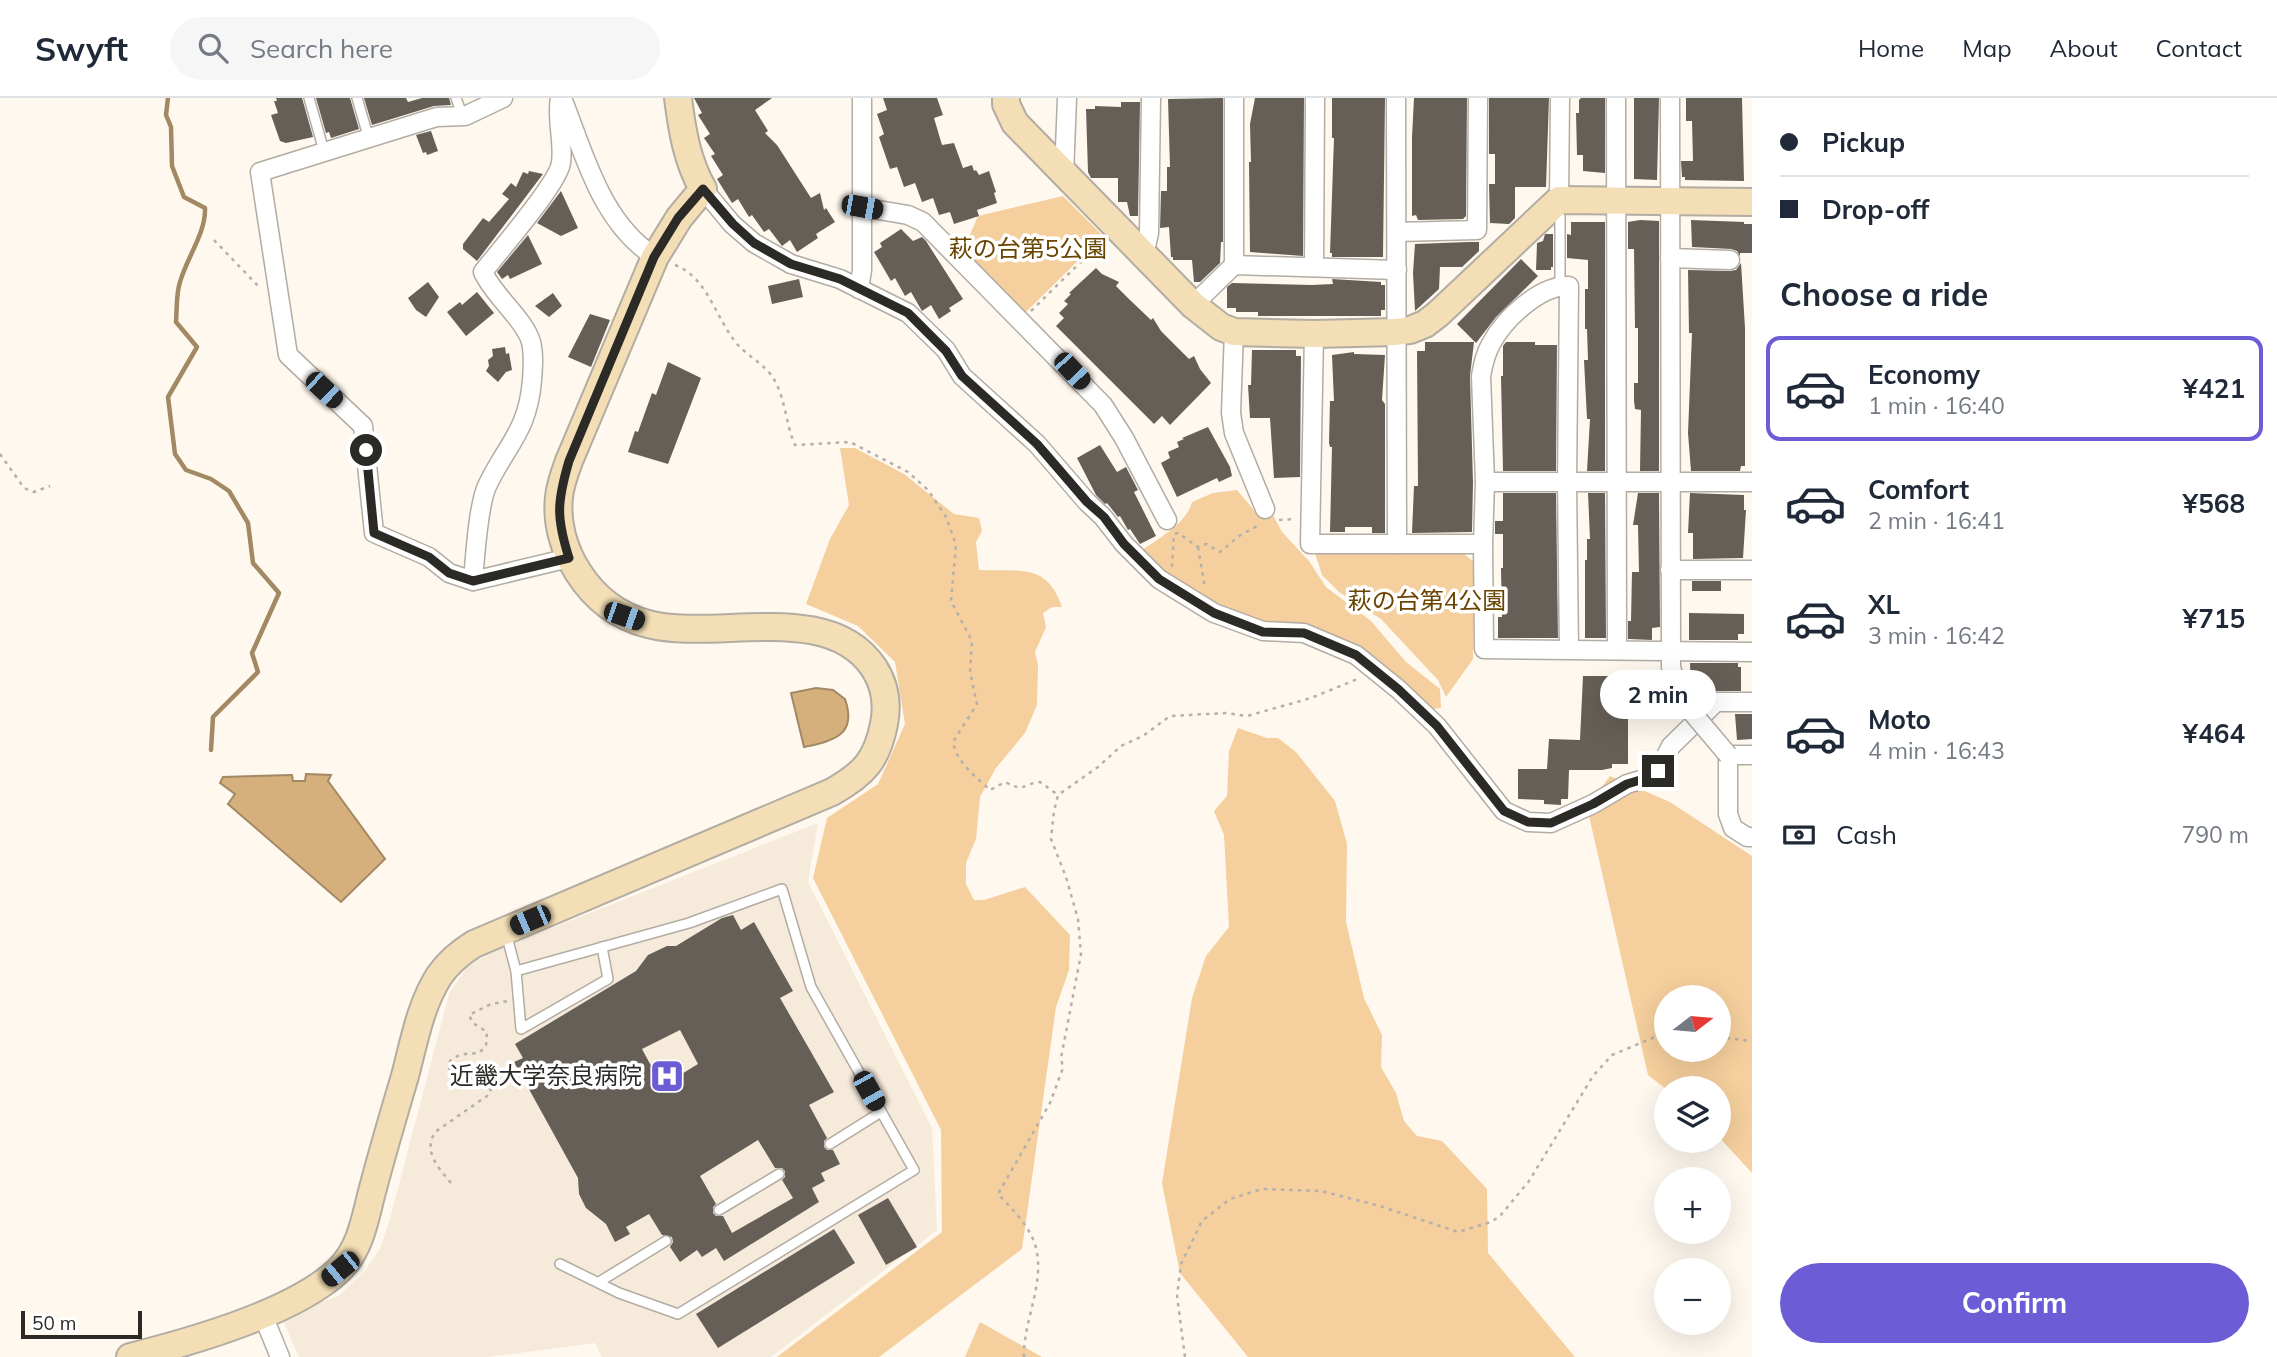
<!DOCTYPE html>
<meta charset="utf-8">
<style>
:root{--surface:#fff;--page:#f6f6f7;--text:#1f2937;--muted:#747a83;--line:#e0e1e3;--accent:#6c5cd6}
body{margin:0;font-family:Mulish,"Noto Sans JP",sans-serif;background:var(--page);color:var(--text);height:100vh;display:flex;flex-direction:column;font-size:26px;white-space:nowrap}
*{box-sizing:border-box;margin:0}
p{font-size:23px;color:var(--muted)}
.icon{flex:none;width:38px;height:38px;fill:none;stroke:currentColor;stroke-width:2;stroke-linecap:round;stroke-linejoin:round}
.map{position:relative;flex:1;overflow:hidden}
.side{display:flex;flex-direction:column;background:var(--surface);width:525px}
.side>*{flex:none}
.banner{display:grid;align-content:center;height:154px;padding:0 28px;background:var(--surface)}
.needle{width:46px;rotate:74deg}
.controls{position:absolute;left:1654px;top:887px;display:grid;gap:14px}
.controls a{display:grid;place-items:center;width:77px;height:77px;border-radius:50%;background:var(--surface);box-shadow:0 7px 28px #0002;font-size:35px}
.scale{position:absolute;left:21px;bottom:18px;width:121px;box-sizing:border-box;padding-left:7px;border:4px solid #2c2a26;border-top:0;font-size:19px;line-height:24px;white-space:nowrap;color:#2c2a26;-webkit-text-stroke:5px #fff;paint-order:stroke}
.end{position:absolute;width:32px;height:32px;margin:-16px;border:9px solid #2c2a26;background:#fff;box-shadow:0 0 0 4px #fff}
.from{border-radius:50%}
.bubble{position:absolute;height:49px;border-radius:24px;background:var(--surface);box-shadow:0 7px 28px #0002;font-size:23px;font-weight:700;line-height:49px;text-align:center}
.car{position:absolute;width:21px;height:42px;margin:-21px -10px;border-radius:9px;box-shadow:0 0 5px 2px #0007;background:linear-gradient(#222 24%,#8ab4d8 0 40%,#222 0 76%,#8ab4d8 0 86%,#222 0)}
.banner b{display:flex;align-items:center;gap:24px;height:66px;font-size:26px}
.banner b+b{border-top:2px solid var(--line)}
.banner i{width:18px;height:18px;background:var(--text)}
ul{padding:0;list-style:none}
li{display:flex;align-items:center;gap:21px;height:105px;margin:0 14px 10px;padding:0 14px;border:4px solid transparent;border-radius:14px}
li div{flex:1}
li b{display:block;font-size:26px}
li em{font-style:normal;font-weight:700}
li.selected{border-color:var(--accent)}
li>.icon{width:63px;height:63px;stroke-width:1.5}
h2{padding:0 28px;font-size:32px;line-height:84px}
.pay{display:flex;align-items:center;gap:18px;height:77px;padding:0 28px;font-size:26px}
.pay p{margin-inline-start:auto}
.primary-button{display:flex;gap:14px;margin-top:auto;padding:14px 28px}
.primary-button a{flex:1;height:80px;border-radius:42px;background:var(--accent);color:#fff;font-size:28px;font-weight:700;line-height:80px;text-align:center}
header{display:flex;align-items:center;gap:42px;box-sizing:border-box;height:98px;padding:0 35px;background:var(--surface);border-bottom:2px solid var(--line)}
header strong{font-size:33px}
nav{display:flex;gap:38px;margin-inline-start:auto;font-size:24px}
.search{width:490px;height:63px;background:var(--page);display:flex;align-items:center;gap:18px;box-sizing:border-box;padding:0 24px;border-radius:38px;color:var(--muted);font-size:26px}
main{display:flex;flex:1;min-height:0}
.map>svg:first-child{display:block}
</style>
<header>
<strong>Swyft</strong>
<div class="search"><svg class="icon" aria-label="search" viewBox="0 0 24 24"><circle cx="10" cy="10" r="6"/><path d="M15 15l6 6"/></svg>Search here</div>
<nav><a>Home</a><a>Map</a><a>About</a><a>Contact</a></nav>
</header>
<main>
<div class="map">
<svg width="1752" height="1259" viewBox="0 0 1752 1259">
<rect width="100%" height="100%" fill="#fff8ef"/>
<path fill="#f6eadb" d="M818 725 808 784 932 1030 937 1132 771 1259H602L595 1245 488 1259H299L281 1219 338 1198 364 1174 381 1149 391 1117 449 896 466 870 491 854Z"/>
<g fill="#f5cf9d" fill-rule="evenodd">
<path d="M1063 98 1103 138 1025 215 963 153 978 118Z"/>
<path d="M840 350H855L904 376 954 416 979 420 982 433 976 444 979 472C1018 474 1047 464 1062 509H1052L1043 515 1046 529 1035 554 1038 567 1037 607 1025 635 996 670 980 699 976 741 966 765V786L974 802H984L1025 789 1070 837 1069 872 1056 909 1022 1151 879 1259H777L942 1134 941 1032 813 780 827 720 878 686 905 626 895 564 858 528 806 506 830 441 849 407Z"/>
<path d="M1237 392 1258 417H1273L1282 434 1309 463 1326 489 1371 523 1406 564 1440 591 1441 610 1431 611 1304 530 1263 524 1224 512 1163 476 1141 453C1158 441 1187 425 1192 404L1213 395Z"/>
<path d="M1315 455 1464 456 1474 464 1473 561 1446 599 1438 582 1381 521 1339 494 1322 477Z"/>
<path d="M1238 630 1267 640H1278L1296 654 1335 703 1347 746 1346 824 1364 900 1382 937 1381 969 1396 995 1404 1023 1417 1038 1442 1043 1487 1091 1488 1155 1575 1259H1248L1180 1175 1162 1085 1192 900 1206 858 1229 829 1224 737 1214 713 1227 698 1229 653Z"/>
<path d="M1610 678 1670 704 1752 758V1075L1719 1039 1718 990 1666 991 1648 977 1587 709ZM1666 900H1718V952H1666Z"/>
<path d="M980 1224 1042 1259H965Z"/>
</g>
<g fill="#d5b07d" stroke="#a28863" stroke-width="2">
<path d="M816 590 833 592 845 601C858 638 832 643 804 649L791 595Z"/>
<path d="M306 676 331 677 328 683 385 761 341 804 228 706 235 696 220 685 223 679 292 677 293 683H305Z"/>
</g>
<g fill="none" stroke-linecap="round" stroke-linejoin="round">
<path stroke="#a28863" stroke-width="4.5" d="M168 0 166 17 171 29 172 68 184 99 205 110C206 135 187 159 180 184 176 196 177 211 176 224L197 249 168 299 175 356 186 372 211 381 229 393 248 425 253 465 279 495 252 555 258 574 213 619 211 652"/>
</g>
<g fill="#655f57" fill-rule="evenodd">
<path d="M276 0H302L313 39 286 45 280 43 271 17 278 15 274 3H277Z"/>
<path d="M316 0H350L359 31 331 40 329 34 326 35Z"/>
<path d="M364 0H406L408 4 422 0H449L451 7 434 8 372 27Z"/>
<path d="M694 0H772L755 12 768 33 765 35 777 47 811 100 820 95 824 112 826 110 835 124 816 136 818 140 797 154 790 142 782 148 769 131 764 134 752 117 749 119 738 101 732 105 717 81 723 77 711 58 715 56 704 40 710 36 698 17 702 15Z"/>
<path d="M883 0H937L943 17 934 20 942 47 954 45 963 70 972 67 974 73 976 72 979 77 989 73 996 94 994 95 997 105 977 112 979 118 954 126 950 114 939 117 933 100 922 104 915 85 904 89 897 69 890 71 879 39 884 36 877 16 887 12Z"/>
<path d="M1223 0V144H1221L1220 165 1200 184H1194L1192 162H1173V159H1171L1169 129 1160 130 1161 93H1167V69H1170L1168 1Z"/>
<path d="M1255 0H1304L1303 158 1250 154 1249 64H1251L1250 26Z"/>
<path d="M1332 0H1385L1383 159H1332V155H1330L1334 40H1332Z"/>
<path d="M1414 0H1467L1466 118 1463 121 1418 122 1416 117 1412 118V39Z"/>
<path d="M1489 0H1549L1546 89H1515V120L1509 126 1490 125 1489 86H1495V56H1489Z"/>
<path d="M1581 0H1605V75L1583 73V57H1577L1576 15H1579V2Z"/>
<path d="M1634 0H1659L1657 82 1634 81Z"/>
<path d="M1686 0H1742L1744 83 1685 82V79H1682L1681 63H1693L1692 23H1686Z"/>
<path d="M1121 4H1140L1138 118H1130L1127 104H1118V80H1091L1088 74 1086 11H1095V8L1121 9Z"/>
<path d="M431 33 438 53 427 57 426 54 423 55 416 37Z"/>
<path d="M529 73 543 76 477 163 463 151V146L483 120 489 124 509 101 502 96 511 85 516 89 523 74 528 76Z"/>
<path d="M561 93 578 130 561 138 537 125Z"/>
<path d="M1640 122 1659 123V373H1640L1641 312 1635 311 1634 303V285H1638V230H1635L1634 151H1628V124Z"/>
<path d="M1691 122 1744 124V126H1752V155H1740V158L1737 153 1731 151 1692 149Z"/>
<path d="M1571 124H1605V373H1587L1590 321H1587L1584 262H1588L1587 231H1585V191H1588V162L1567 160V136L1571 137Z"/>
<path d="M901 131 913 143 922 139 926 143 963 201 949 210 951 213 939 221 931 207 922 213 911 194 905 198 895 180 891 183 874 154 882 149 880 145Z"/>
<path d="M1545 136H1553V169H1551V172H1536L1537 145 1543 143Z"/>
<path d="M528 137 542 166 510 181 508 177 502 181 497 174Z"/>
<path d="M1468 144H1479V153L1462 169H1440L1439 191 1415 213 1413 175 1415 146Z"/>
<path d="M1521 161 1538 178 1496 219 1476 245 1457 226Z"/>
<path d="M1741 165 1745 230V368H1741L1740 373H1691L1688 335 1692 235H1689L1688 172 1730 173 1736 172Z"/>
<path d="M1096 170 1102 176 1119 184 1116 188 1130 202 1151 222 1153 220 1161 233 1189 261 1194 258 1200 271 1211 285 1170 327 1162 318 1154 326 1056 228 1064 220 1059 215 1068 206 1064 203 1071 196 1069 195Z"/>
<path d="M799 181 803 199 772 206 768 188Z"/>
<path d="M1332 181 1381 184V187H1385V212H1381V218H1258V214H1236V210H1227V189L1232 185 1312 187 1333 186Z"/>
<path d="M428 184 439 199 426 219 416 212 408 200Z"/>
<path d="M477 194 494 215 466 238 447 214 460 204 462 207Z"/>
<path d="M553 195 562 208 549 219 535 208Z"/>
<path d="M590 216 610 222 591 269 568 259Z"/>
<path d="M1425 244H1474L1470 278 1473 385 1472 434 1412 435 1414 388H1418L1417 253H1425Z"/>
<path d="M1506 244H1535V247H1557L1556 373H1503L1501 278H1503V248Z"/>
<path d="M505 249 506 256 509 255 512 272 506 274 498 284 486 273 489 268 488 262 493 258 492 251Z"/>
<path d="M1252 252H1296V258H1301L1300 379 1274 380 1270 320H1250L1248 287H1251Z"/>
<path d="M1354 254V256L1385 257 1382 302 1385 306V435H1372V429H1345V434H1330L1332 349H1330L1329 345 1330 303H1334L1332 257Z"/>
<path d="M668 264 701 280 668 366 628 354 635 333 638 334 652 295 656 297Z"/>
<path d="M1208 329 1230 369 1232 378 1219 384 1217 380 1177 399 1161 365 1170 360 1168 354 1179 349 1177 344 1184 341 1182 340Z"/>
<path d="M1100 347 1117 374 1126 369 1138 392 1134 394 1156 438 1140 446 1130 431 1128 432 1120 418 1118 419 1107 405 1105 406 1096 397 1077 360Z"/>
<path d="M1503 395H1556L1558 540H1498V519H1502L1501 470H1503V436H1495V423H1503Z"/>
<path d="M1588 395H1605L1606 540H1585V462H1587V441H1590Z"/>
<path d="M1638 395H1659L1660 529 1652 530V542L1628 541V523H1631L1632 474H1639L1638 427H1633Z"/>
<path d="M1690 395 1744 397V412H1746L1743 460 1693 461V435H1688Z"/>
<rect x="1692" y="483" width="29" height="10"/>
<path d="M1689 515 1744 516V536H1738V542H1689Z"/>
<path d="M1690 565H1738V569H1741V593H1716L1707 597H1694V590H1691Z"/>
<path d="M1583 578H1612V590H1651V620H1628V666H1612V670L1602 672H1569L1568 701H1561V707L1544 706V702L1518 701V671H1547L1549 641 1580 642Z"/>
<path d="M1735 616H1752V641L1737 642Z"/>
<path d="M733 817 741 832 754 824 793 893 780 900 834 994 809 1007 827 1040 824 1043V1049L827 1052H833L840 1066 821 1075 825 1083 812 1090 819 1104 724 1163 716 1150 702 1159 697 1152 680 1164 670 1149 673 1144 672 1139 662 1137 649 1116 626 1129 630 1136 615 1144 606 1126 586 1110 579 1096 578 1080 514 964 523 960 515 946 636 873 648 857 667 848H676L722 820ZM680 932 698 966 662 988 642 951ZM758 1042 775 1070H782L785 1073V1079L782 1082 793 1100 732 1135 723 1118H716L713 1115V1109L716 1106 700 1078Z"/>
<path d="M888 1100 917 1149 886 1167 858 1117Z"/>
<path d="M834 1131 855 1165 718 1250 696 1216Z"/>
</g>
<g fill="none" stroke-linecap="round" stroke-linejoin="round">
<g stroke="#b2aca3" stroke-width="12">
<g id="lane">
<path d="M309 0 324 53"/>
<path d="M357 0 369 41"/>
<path d="M456 0 463 19"/>
<path d="M1560 119V188"/>
<path d="M506 835 516 873 689 825 782 791 811 889 914 1072 678 1216 619 1195 560 1166"/>
<path d="M516 873 521 931 608 881 602 849"/>
<path d="M830 1046 881 1014"/>
<path d="M719 1112 779 1076"/>
<path d="M599 1184 666 1143"/>
</g>
</g>
<g stroke="#b2aca3" stroke-width="21">
<g id="street">
<path d="M503 0 465 18 437 19 427 22 260 74 288 257 363 328 374 435 429 459 449 475 473 483 569 460"/>
<path d="M562 0C584 55 601 125 655 159"/>
<path d="M1234 0V167"/>
<path d="M1396 0 1397 446"/>
<path d="M1616 0 1617 552"/>
<path d="M1670 0 1671 569 1679 599"/>
<path d="M1064 77 1067 0"/>
<path d="M703 91 732 126 754 145 791 166 840 181 908 215 946 252 962 278 1037 346 1087 404 1103 419 1124 446 1159 481 1214 515 1263 533 1304 535 1356 557 1398 591 1437 628 1504 713 1528 724 1551 725 1593 706 1627 686 1647 680 1658 673 1671 648 1716 604H1752"/>
<path d="M1559 102 1560 0"/>
<path d="M861 109 908 117 923 124 1103 307 1124 340 1167 422"/>
<path d="M1397 134 1477 132 1478 0"/>
<path d="M1144 157 1149 135 1151 0"/>
<path d="M1670 160 1730 162"/>
<path d="M1314 169 1315 0"/>
<path d="M859 191 862 172V0"/>
<path d="M1193 207 1234 167 1397 172"/>
<path d="M1234 234 1231 315 1234 335 1265 411"/>
<path d="M1314 236 1310 446H1483L1484 551 1752 554"/>
<path d="M1485 384H1752"/>
<path d="M1483 446 1485 384 1481 278C1483 267 1485 256 1491 246 1504 221 1540 187 1569 188L1567 386 1569 551"/>
<path d="M1670 472H1752"/>
<path d="M473 483C475 460 478 408 487 388 507 346 528 333 532 282 533 269 534 256 531 244 525 222 493 197 483 174 499 153 558 86 561 65 564 44 556 21 560 0"/>
<path d="M1752 657H1728V716L1733 730 1747 739H1752"/>
<path d="M262 1215 280 1259"/>
</g>
</g>
<g stroke="#b2aca3" stroke-width="30">
<g id="secondary">
<path d="M1006 0V6L1015 25 1193 207 1221 229 1234 234 1314 236 1396 234 1410 232 1425 226 1438 216 1559 102 1752 104"/>
<path d="M130 1259C190 1244 295 1214 339 1172 362 1149 365 1119 373 1090 383 1052 394 1015 405 978 414 944 420 908 439 878 448 865 461 854 474 846L832 694C864 676 877 662 884 626 888 606 885 587 874 570 828 501 715 544 648 526 617 518 595 501 578 474 564 452 556 425 559 399 560 387 565 374 569 363L655 159 679 120 703 91C687 63 682 32 678 0"/>
</g>
</g>
<g stroke="#b5b0a9" stroke-width="2.5" stroke-dasharray="3.5 5" stroke-linecap="butt">
<path d="M214 142 260 190"/>
<path d="M675 167C708 179 716 222 738 247 750 260 768 268 776 285 786 305 786 327 795 347L850 344 908 374 928 392 946 419 956 447 951 503 972 543 970 574 977 606 953 644C957 665 975 678 990 692L1005 684C1026 695 1021 686 1040 684L1058 697"/>
<path d="M1031 213 1101 144"/>
<path d="M0 356 24 390 34 394 50 388"/>
<path d="M1279 422 1293 421"/>
<path d="M1198 449 1205 490"/>
<path d="M1172 469 1174 436 1178 435 1198 449 1206 446 1220 454 1239 438 1259 427"/>
<path d="M1718 939 1752 943"/>
<path d="M451 1085C438 1069 423 1054 435 1034L487 998 491 993 486 983 451 976 448 966C455 955 467 956 479 955L486 948 487 934 473 925 469 917 491 906 508 903"/>
<path d="M1024 1259C1023 1223 1045 1186 1036 1150 1031 1129 1012 1111 998 1096L1050 1005 1063 970 1061 960 1081 856 1078 821 1066 779 1051 741 1054 713 1058 697 1098 669 1121 648 1143 638 1170 618 1227 615 1247 618 1311 600 1360 580"/>
<path d="M1185 1259 1177 1198 1181 1166 1202 1123 1230 1101 1262 1091 1321 1093 1380 1108 1458 1134 1491 1124 1500 1118 1529 1083 1593 978 1612 957 1655 939 1666 938"/>
</g>
<use href="#lane" stroke="#fff" stroke-width="9"/>
<use href="#street" stroke="#fff" stroke-width="18"/>
<use href="#secondary" stroke="#f3deb5" stroke-width="26"/>
<g stroke="#b2aca3" stroke-width="21" stroke-linecap="butt">
<path id="street-bridge" d="M1679 599 1728 657"/>
</g>
<use href="#street-bridge" stroke="#fff" stroke-width="18"/>
</g>
<g fill="none" stroke-linecap="round" stroke-linejoin="round">
<path stroke="#2c2a26" stroke-width="9" d="M366 352 374 435 429 459 449 475 473 483 569 460C556 419 557 404 569 363L654 159 678 120 703 91 733 126 754 145 791 166 840 181 908 215 946 253 962 278 1037 346 1087 404 1104 419 1124 446 1159 481 1214 515 1263 534 1304 535 1356 557 1398 591 1437 628 1504 713 1528 724 1551 725 1593 706 1627 686 1647 680 1658 673"/>
</g>
<defs>
<g id="hospital-square" transform="scale(1.75)"><rect x="-9" y="-9" width="18" height="18" rx="4" fill="#6c5cd6" stroke="#fff"/><path d="M-5-5h3v3.5h4V-5h3V5h-3V1.5h-4V5h-3Z" fill="#fff"/></g>
</defs>
<g fill-rule="evenodd">
<use href="#hospital-square" x="667" y="978"/>
</g>
<g text-anchor="middle" stroke-width="7" stroke-linejoin="round" paint-order="stroke">
<g font-size="24" fill="#694501" stroke="#fff">
<text x="1028" y="159">萩の台第5公園</text>
<text x="1427" y="511">萩の台第4公園</text>
</g>
<g font-size="24" fill="#2c2a26" stroke="#fff" text-anchor="end">
<text x="642" y="986">近畿大学奈良病院</text>
</g>
</g>
</svg>
<div class="controls">
<a><svg class="needle" viewBox="-14 -14 28 28"><path d="M0-13l5 13h-10z" fill="#e53935"/><path d="M0 13l5-13h-10z" fill="#747a83"/></svg></a>
<a><svg class="icon" aria-label="layers" viewBox="0 0 24 24"><path d="M12 4l9 5-9 5-9-5zM3 14l9 5 9-5"/></svg></a>
<a>+</a>
<a>−</a>
</div>
<div class="scale">50 m</div>
<i class="end from" style="left:366px;top:352px"></i>
<i class="end" style="left:1658px;top:673px"></i>
<div class="bubble" style="left:1600px;top:572px;width:116px">2 min</div>
<i class="car" style="left:862px;top:109px;rotate:100deg"></i>
<i class="car" style="left:1072px;top:273px;rotate:137deg"></i>
<i class="car" style="left:324px;top:292px;rotate:133deg"></i>
<i class="car" style="left:624px;top:518px;rotate:109deg"></i>
<i class="car" style="left:530px;top:822px;rotate:247deg"></i>
<i class="car" style="left:869px;top:993px;rotate:151deg"></i>
<i class="car" style="left:340px;top:1171px;rotate:231deg"></i>
</div>
<section class="side">
<div class="banner">
<b><i class="from"></i>Pickup</b>
<b><i></i>Drop-off</b>
</div>
<h2>Choose a ride</h2>
<ul>
<li class="selected"><svg class="icon" aria-label="car" viewBox="0 0 24 24"><path d="M5 17H2v-5l4-1 3-4h7l3 4 3 1v5h-3M9 17h6M6 11h13"/><circle cx="7" cy="17" r="2"/><circle cx="17" cy="17" r="2"/></svg><div><b>Economy</b><p>1 min · 16:40</p></div><em>¥421</em></li>
<li><svg class="icon" aria-label="car" viewBox="0 0 24 24"><path d="M5 17H2v-5l4-1 3-4h7l3 4 3 1v5h-3M9 17h6M6 11h13"/><circle cx="7" cy="17" r="2"/><circle cx="17" cy="17" r="2"/></svg><div><b>Comfort</b><p>2 min · 16:41</p></div><em>¥568</em></li>
<li><svg class="icon" aria-label="car" viewBox="0 0 24 24"><path d="M5 17H2v-5l4-1 3-4h7l3 4 3 1v5h-3M9 17h6M6 11h13"/><circle cx="7" cy="17" r="2"/><circle cx="17" cy="17" r="2"/></svg><div><b>XL</b><p>3 min · 16:42</p></div><em>¥715</em></li>
<li><svg class="icon" aria-label="car" viewBox="0 0 24 24"><path d="M5 17H2v-5l4-1 3-4h7l3 4 3 1v5h-3M9 17h6M6 11h13"/><circle cx="7" cy="17" r="2"/><circle cx="17" cy="17" r="2"/></svg><div><b>Moto</b><p>4 min · 16:43</p></div><em>¥464</em></li>
</ul>
<div class="pay"><svg class="icon" aria-label="cash" viewBox="0 0 24 24"><path d="M3 7h18v10H3z"/><circle cx="12" cy="12" r="2"/></svg>Cash<p>790 m</p></div>
<div class="primary-button"><a>Confirm</a></div>
</section>
</main>
